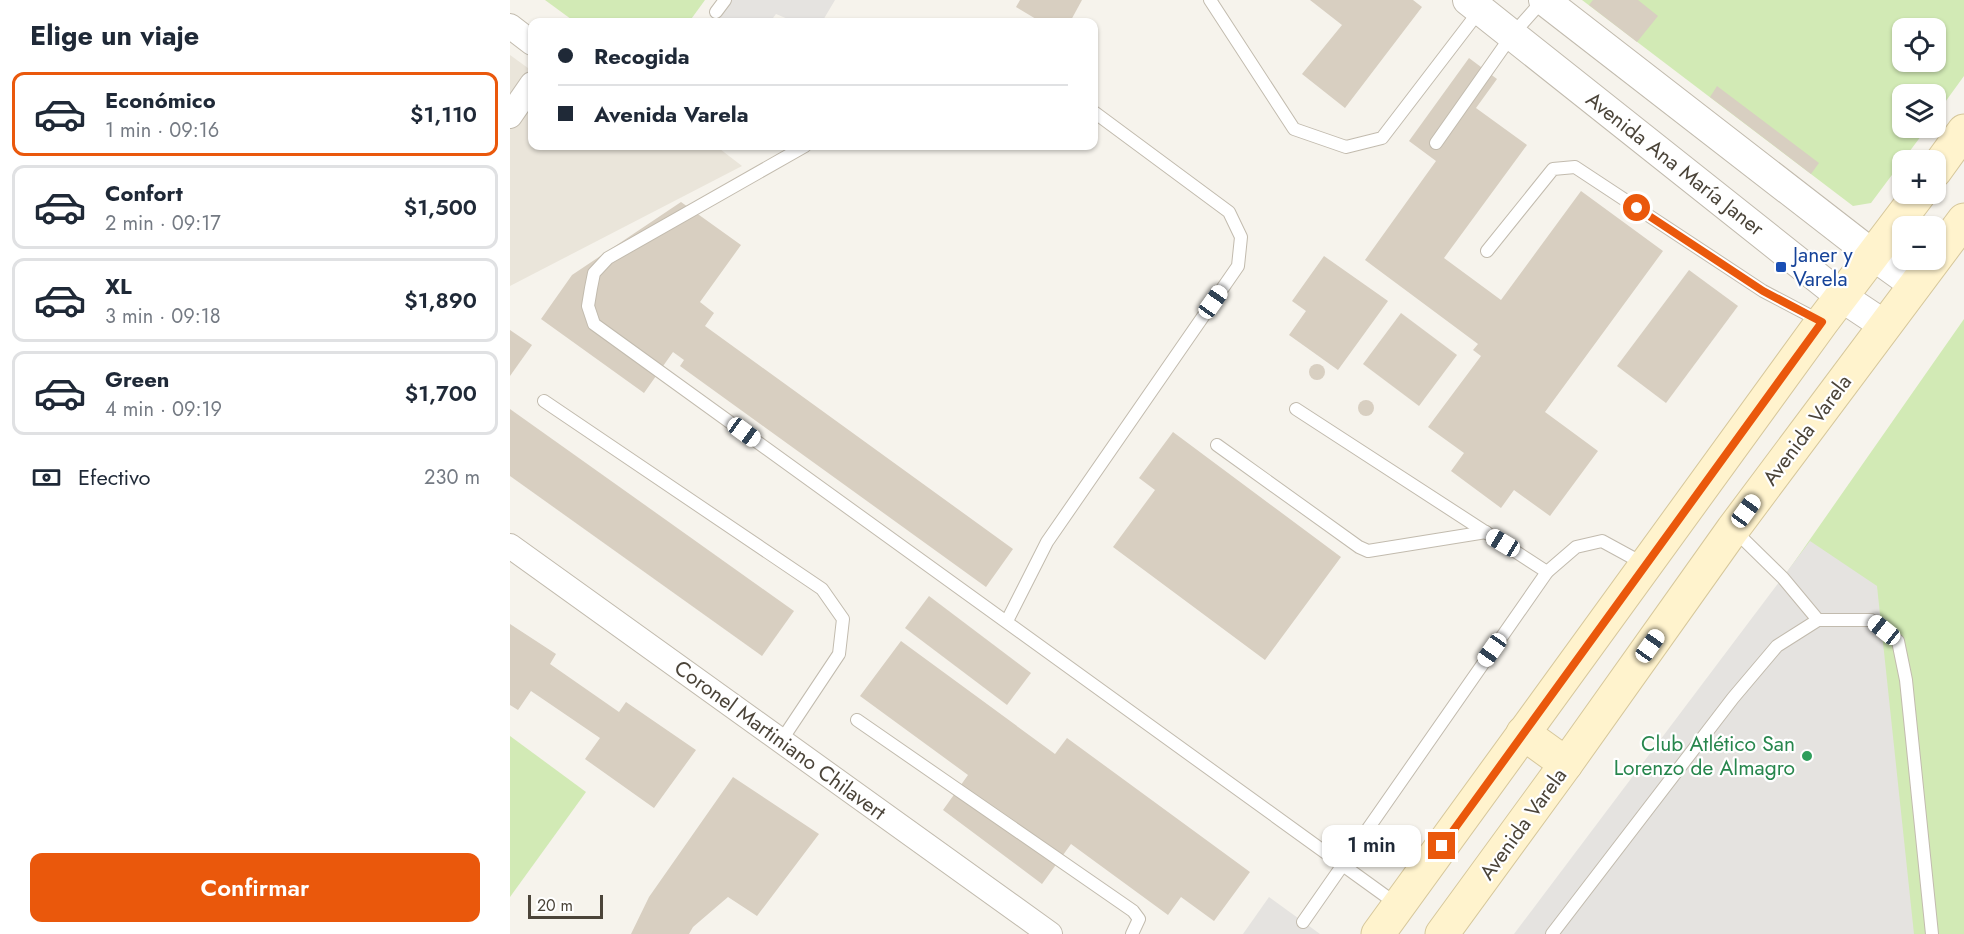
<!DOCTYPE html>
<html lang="es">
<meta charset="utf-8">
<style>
:root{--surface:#fff;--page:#f2f2f3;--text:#1f2937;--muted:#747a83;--line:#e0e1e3;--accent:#ea580c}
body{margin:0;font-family:Jost,sans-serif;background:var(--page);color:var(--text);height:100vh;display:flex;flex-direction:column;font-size:22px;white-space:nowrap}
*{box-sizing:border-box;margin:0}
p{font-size:20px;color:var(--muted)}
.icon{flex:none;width:33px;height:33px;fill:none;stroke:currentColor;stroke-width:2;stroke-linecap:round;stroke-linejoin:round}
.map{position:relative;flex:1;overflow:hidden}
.drawer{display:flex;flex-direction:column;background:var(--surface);width:510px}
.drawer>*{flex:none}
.guide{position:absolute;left:18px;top:18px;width:570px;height:132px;border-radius:12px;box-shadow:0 2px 4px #0004;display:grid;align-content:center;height:132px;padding:0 30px;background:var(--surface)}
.tools{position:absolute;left:1382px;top:18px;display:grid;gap:12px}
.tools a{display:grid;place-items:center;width:54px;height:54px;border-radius:12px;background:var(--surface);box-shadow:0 2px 4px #0004;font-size:30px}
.scale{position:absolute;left:18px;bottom:15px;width:75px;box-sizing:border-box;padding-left:6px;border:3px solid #4b4439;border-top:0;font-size:16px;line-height:21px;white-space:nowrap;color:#4b4439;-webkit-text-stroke:4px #fff;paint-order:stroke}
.end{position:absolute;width:27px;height:27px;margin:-14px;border:8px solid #ea580c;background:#fff;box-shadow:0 0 0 3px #fff}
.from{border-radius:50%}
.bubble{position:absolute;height:42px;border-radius:12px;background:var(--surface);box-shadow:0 2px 4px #0004;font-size:20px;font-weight:600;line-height:42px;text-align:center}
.car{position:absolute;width:18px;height:36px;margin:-18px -9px;border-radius:8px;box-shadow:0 0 4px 2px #0007;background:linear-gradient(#fff 24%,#345 0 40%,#fff 0 76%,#345 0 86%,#fff 0)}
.guide b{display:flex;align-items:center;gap:21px;height:57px;font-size:22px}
.guide b+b{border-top:2px solid var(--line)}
.guide i{width:15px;height:15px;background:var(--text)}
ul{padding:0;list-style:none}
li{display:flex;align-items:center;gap:18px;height:84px;margin:0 12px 9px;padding:0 18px;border:3px solid var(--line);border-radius:12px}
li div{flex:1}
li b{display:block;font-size:22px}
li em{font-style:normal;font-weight:600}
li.current{border-color:var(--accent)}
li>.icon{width:54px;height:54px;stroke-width:1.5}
h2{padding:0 30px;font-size:27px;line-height:72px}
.pay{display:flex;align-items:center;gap:15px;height:66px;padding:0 30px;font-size:22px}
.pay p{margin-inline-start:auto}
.action{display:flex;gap:12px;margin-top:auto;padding:12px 30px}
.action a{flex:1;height:69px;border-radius:12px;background:var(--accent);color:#fff;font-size:24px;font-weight:600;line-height:69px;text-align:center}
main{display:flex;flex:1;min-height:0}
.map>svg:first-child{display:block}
</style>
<main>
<section class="drawer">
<h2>Elige un viaje</h2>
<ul>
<li class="current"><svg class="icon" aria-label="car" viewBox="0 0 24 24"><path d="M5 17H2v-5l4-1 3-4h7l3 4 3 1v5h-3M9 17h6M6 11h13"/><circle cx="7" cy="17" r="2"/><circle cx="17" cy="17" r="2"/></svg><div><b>Económico</b><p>1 min · 09:16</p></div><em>$1,110</em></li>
<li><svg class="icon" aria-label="car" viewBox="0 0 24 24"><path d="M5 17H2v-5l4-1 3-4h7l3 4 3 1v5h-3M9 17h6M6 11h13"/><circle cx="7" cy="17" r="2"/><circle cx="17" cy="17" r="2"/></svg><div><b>Confort</b><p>2 min · 09:17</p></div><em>$1,500</em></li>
<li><svg class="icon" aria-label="car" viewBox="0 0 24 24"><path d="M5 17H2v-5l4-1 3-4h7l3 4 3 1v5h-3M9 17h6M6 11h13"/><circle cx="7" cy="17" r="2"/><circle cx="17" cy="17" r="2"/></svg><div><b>XL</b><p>3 min · 09:18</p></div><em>$1,890</em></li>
<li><svg class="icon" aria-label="car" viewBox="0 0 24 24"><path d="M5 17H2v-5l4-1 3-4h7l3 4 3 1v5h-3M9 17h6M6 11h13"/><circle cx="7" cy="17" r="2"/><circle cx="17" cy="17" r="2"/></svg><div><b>Green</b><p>4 min · 09:19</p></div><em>$1,700</em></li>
</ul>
<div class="pay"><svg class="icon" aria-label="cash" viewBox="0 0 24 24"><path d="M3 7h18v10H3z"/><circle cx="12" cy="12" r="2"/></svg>Efectivo<p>230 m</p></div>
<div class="action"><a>Confirmar</a></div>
</section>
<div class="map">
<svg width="1454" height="934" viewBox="0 0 1454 934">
<rect width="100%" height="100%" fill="#f6f3ec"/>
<path fill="#eae5da" d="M0 55 22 71V146H206L232 166 0 286Z"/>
<g fill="#d2eab5" fill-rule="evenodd">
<path d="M35 0H195L179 22H65Z"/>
<path d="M1072 0H1454V76L1425 116V94H1392V128H1417L1361 203 1343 206ZM1392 28H1425V62H1392Z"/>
<path d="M1454 319V934H1006L1273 578Z"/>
<path d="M0 736 76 792 0 897Z"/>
</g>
<g fill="#e5e3e0">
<path d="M215 0H325L312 22H285L266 14 260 22H198Z"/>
<path d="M1300 541 1367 586 1404 934H1004Z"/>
<path d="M759 897 810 934H733Z"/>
</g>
<g fill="#d8cfc1">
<path d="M510 0H572L560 22H531L506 7Z"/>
<path d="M800 0H903L912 7 835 108 792 74 832 25Z"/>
<path d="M1083 0H1128L1148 16 1127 42 1079 5Z"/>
<path d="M959 58 987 79 966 108 1017 145 934 258 991 300 1071 191 1153 251 1035 412 1088 451 1040 516 1004 490 991 508 941 471 954 453 918 427 971 356 963 350 968 344 855 260 926 161 899 141Z"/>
<path d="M1207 86 1309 163 1301 174 1200 97Z"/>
<path d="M171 202 231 245 190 302 204 313 195 326 503 549 476 587 170 366 174 360 163 352 134 393 31 319 62 275Z"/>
<path d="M814 256 878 301 828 370 779 335 796 311 782 301Z"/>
<path d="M1179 270 1228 306 1156 403 1107 366Z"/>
<path d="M891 313 947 355 909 406 853 364Z"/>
<path d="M0 330 22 345 0 376Z"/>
<circle cx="807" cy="372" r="8"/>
<circle cx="856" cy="408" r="8"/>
<path d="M0 409 284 611 252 656 0 476Z"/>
<path d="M663 432 831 557 755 660 603 547 645 490 629 478Z"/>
<path d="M419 596 521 673 497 705 395 628Z"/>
<path d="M0 624 46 654 40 664 109 712 116 702 186 750 144 808 75 759 90 738 21 691 8 710 0 705Z"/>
<path d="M391 641 545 754 557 738 740 872 704 921 671 897 658 915 561 844 532 884 433 810 458 775 350 696Z"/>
<path d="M223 777 309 834 247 916 218 897 183 927 179 934H121L139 897Z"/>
</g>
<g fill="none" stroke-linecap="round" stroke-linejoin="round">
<g stroke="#c2bbae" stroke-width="14">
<g id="service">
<path d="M700 0 784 129 836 147 872 138 970 10"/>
<path d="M206 12 215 0"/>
<path d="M926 143 1002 35 1033 0"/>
<path d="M295 146 98 258 84 273 81 288 78 306 84 324 888 905"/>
<path d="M977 251 1043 169 1065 167 1253 291 1312 322"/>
<path d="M34 401 312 589 333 619 329 654 271 741"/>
<path d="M786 409 1037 572"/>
<path d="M707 445 849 547 858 551 976 532"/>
<path d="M1224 530 1273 578 1308 620"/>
<path d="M497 621 537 542 728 266 731 237 719 212 584 112"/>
<path d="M347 720 623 911 629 919 622 934"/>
<path d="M793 922 1037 572 1066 547 1092 541 1136 565"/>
<path d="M1042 934 1223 698 1267 646 1308 620H1361L1388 641 1396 680 1422 934"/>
</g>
</g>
<g stroke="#c2bbae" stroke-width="26">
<g id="minor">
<path d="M0 26 22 43"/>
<path d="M0 116 22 84"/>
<path d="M0 546 540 934"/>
</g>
</g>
<g stroke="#c2bbae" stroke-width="32">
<g id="tertiary">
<path d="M958 0 1332 297 1374 325"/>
<path d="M1034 0 1363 255 1406 286"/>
</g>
</g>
<g stroke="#d6c79b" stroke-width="35">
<g id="secondary">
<path d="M1425 171 1454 131"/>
<path d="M1013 733 1056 764"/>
<path d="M868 934 1312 322 1409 194"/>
<path d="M932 934 1056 764 1223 529 1454 220"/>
</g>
</g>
<use href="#service" stroke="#fff" stroke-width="12"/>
<use href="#minor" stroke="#fff" stroke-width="24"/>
<use href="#tertiary" stroke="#fff" stroke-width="30"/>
<use href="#secondary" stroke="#fff3cd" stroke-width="33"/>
</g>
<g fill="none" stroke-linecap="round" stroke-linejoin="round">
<path stroke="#ea580c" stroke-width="8" d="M932 846 1312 322 1253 291 1127 208"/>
</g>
<rect fill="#1a4fb4" stroke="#fff" stroke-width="2" x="1265" y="261" width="12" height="12" rx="3"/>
<circle fill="#2e9e5b" stroke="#fff" stroke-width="2" cx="1297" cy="756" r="6"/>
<g text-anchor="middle" stroke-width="4.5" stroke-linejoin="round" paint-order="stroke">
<g font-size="21" fill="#4b4439" stroke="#fff">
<text transform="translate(1165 164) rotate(38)" y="7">Avenida Ana María Janer</text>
<text transform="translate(1297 430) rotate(-53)" y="7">Avenida Varela</text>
<text transform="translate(270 740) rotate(36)" y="7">Coronel Martiniano Chilavert</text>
<text transform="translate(1013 824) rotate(-54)" y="7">Avenida Varela</text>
</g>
<g font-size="21" fill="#164399" stroke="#fff" text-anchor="start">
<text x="1283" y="262">Janer y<tspan x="1283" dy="24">Varela</tspan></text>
</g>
<g font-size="21" fill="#27864d" stroke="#fff" text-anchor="end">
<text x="1285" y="751">Club Atlético San<tspan x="1285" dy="24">Lorenzo de Almagro</tspan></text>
</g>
</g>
</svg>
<div class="tools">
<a><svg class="icon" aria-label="locate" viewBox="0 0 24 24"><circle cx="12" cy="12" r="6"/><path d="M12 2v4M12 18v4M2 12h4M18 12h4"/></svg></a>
<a><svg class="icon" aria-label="layers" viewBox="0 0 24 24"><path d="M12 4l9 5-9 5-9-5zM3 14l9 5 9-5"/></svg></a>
<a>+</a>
<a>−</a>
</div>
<div class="scale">20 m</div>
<i class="end from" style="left:1127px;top:208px"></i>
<i class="end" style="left:932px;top:846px"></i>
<div class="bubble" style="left:812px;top:825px;width:99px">1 min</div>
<i class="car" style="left:703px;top:302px;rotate:35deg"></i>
<i class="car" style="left:234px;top:432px;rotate:126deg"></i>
<i class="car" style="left:1236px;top:511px;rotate:36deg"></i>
<i class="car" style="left:993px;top:543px;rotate:301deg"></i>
<i class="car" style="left:1374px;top:630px;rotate:309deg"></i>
<i class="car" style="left:1140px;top:646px;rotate:35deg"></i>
<i class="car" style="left:982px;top:650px;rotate:215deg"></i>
<div class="guide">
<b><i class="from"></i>Recogida</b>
<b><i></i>Avenida Varela</b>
</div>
</div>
</main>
